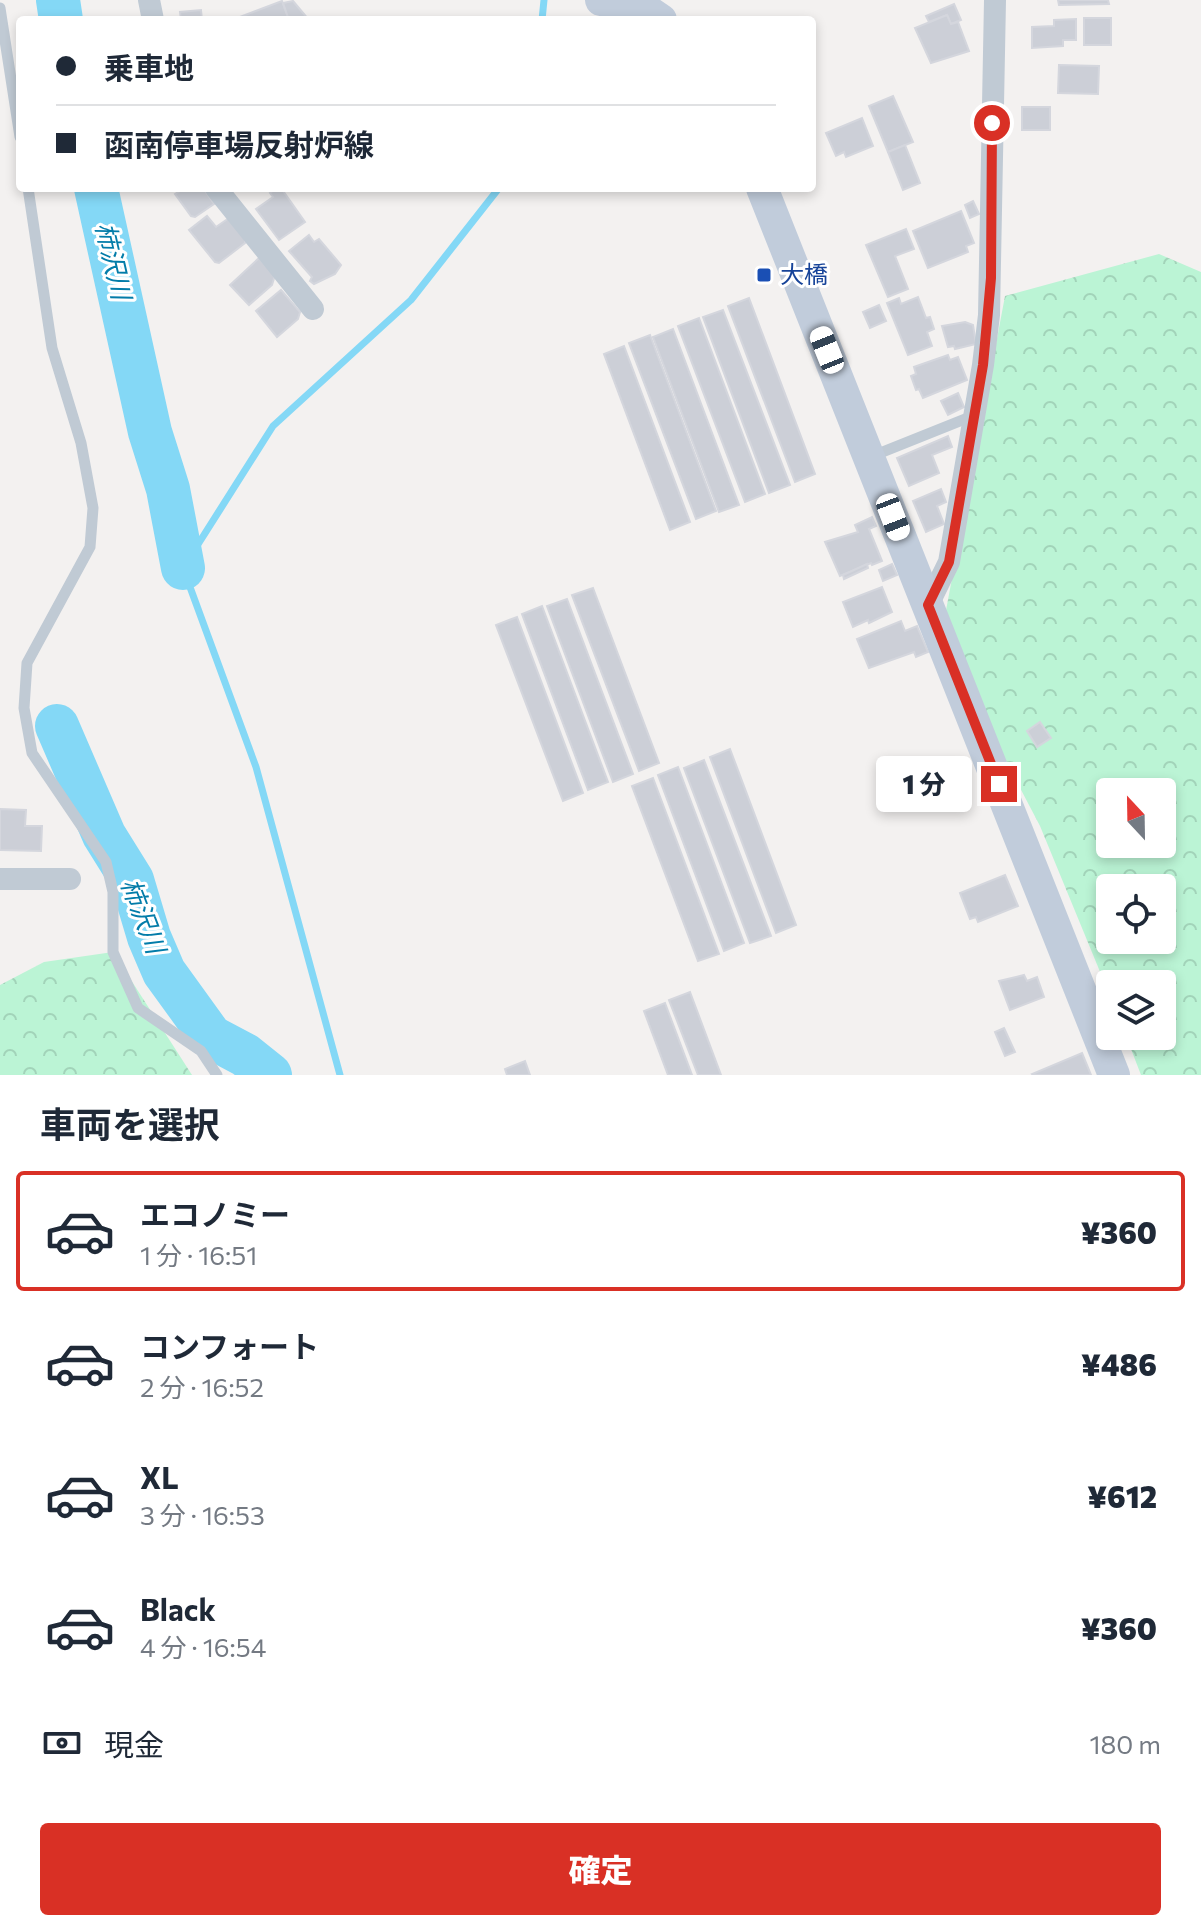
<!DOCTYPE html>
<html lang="ja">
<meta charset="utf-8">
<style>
:root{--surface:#fff;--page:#f6f6f7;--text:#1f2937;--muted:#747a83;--line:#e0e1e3;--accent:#d93025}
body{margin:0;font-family:Commissioner,"Noto Sans JP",sans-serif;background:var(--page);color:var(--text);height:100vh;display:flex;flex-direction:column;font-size:30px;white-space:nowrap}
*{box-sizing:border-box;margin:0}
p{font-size:26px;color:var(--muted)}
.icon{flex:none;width:44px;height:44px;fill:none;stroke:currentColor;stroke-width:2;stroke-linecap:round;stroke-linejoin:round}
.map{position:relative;height:1075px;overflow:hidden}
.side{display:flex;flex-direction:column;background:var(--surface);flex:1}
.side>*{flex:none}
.hud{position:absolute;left:16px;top:16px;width:800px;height:176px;border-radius:8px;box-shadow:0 4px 12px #0003;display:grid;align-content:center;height:176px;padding:0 40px;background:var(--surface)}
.needle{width:52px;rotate:338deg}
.fabs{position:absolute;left:1096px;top:778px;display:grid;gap:16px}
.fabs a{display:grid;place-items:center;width:80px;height:80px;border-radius:8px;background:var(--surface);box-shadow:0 4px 12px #0003;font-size:40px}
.end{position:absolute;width:36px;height:36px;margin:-18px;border:10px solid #d93025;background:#fff;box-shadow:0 0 0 4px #fff}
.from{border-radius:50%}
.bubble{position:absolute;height:56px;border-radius:8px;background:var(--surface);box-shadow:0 4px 12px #0003;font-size:26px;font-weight:800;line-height:56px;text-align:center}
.car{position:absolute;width:24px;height:48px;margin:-24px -12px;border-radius:10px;box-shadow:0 0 6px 2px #0007;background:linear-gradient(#fff 24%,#345 0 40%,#fff 0 76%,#345 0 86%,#fff 0)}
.hud b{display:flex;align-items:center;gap:28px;height:76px;font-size:30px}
.hud b+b{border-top:2px solid var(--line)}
.hud i{width:20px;height:20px;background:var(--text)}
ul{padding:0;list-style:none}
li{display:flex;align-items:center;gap:24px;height:120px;margin:0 16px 12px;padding:0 24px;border:4px solid transparent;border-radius:8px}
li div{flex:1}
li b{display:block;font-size:30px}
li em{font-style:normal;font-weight:800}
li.on{border-color:var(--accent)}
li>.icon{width:72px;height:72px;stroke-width:1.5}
h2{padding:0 40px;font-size:36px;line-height:96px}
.pay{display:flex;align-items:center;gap:20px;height:88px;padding:0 40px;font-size:30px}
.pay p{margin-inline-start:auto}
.cta{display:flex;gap:16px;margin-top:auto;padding:16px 40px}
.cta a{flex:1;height:92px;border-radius:8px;background:var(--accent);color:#fff;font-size:32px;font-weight:800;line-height:92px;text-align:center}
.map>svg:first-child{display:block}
</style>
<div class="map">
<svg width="1201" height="1075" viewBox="0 0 1201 1075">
<defs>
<pattern id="forest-crowns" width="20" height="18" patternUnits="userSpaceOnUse" patternTransform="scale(2)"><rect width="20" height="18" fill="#bbf4d5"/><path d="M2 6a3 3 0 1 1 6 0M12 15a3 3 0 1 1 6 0" fill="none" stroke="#a2d3b9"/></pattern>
</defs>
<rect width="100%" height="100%" fill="#f3f1f0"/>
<g fill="url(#forest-crowns)" fill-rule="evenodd">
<path d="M1159 254 1201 272V1075H1141L1126 1036H1162V984H1110V996L1040 826 941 637 1005 296ZM1110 792H1162V844H1110ZM1110 888H1162V940H1110Z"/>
<path d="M113 952 192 1075H0V985L44 962Z"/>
</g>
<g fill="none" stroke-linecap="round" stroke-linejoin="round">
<g stroke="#84d8f6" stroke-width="7">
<path d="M542 20 544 0"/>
<path d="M340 1075 256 767 183 568 273 426 411 300 499 188"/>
</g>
<g stroke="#84d8f6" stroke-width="44">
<path d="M58 0 61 20"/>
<path d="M96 188 150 432 168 489 183 568"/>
<path d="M57 726 104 835 132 880 149 937 164 972 211 1037 245 1055 270 1075"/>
</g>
</g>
<g fill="#cccfd7" stroke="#d4d6dd" stroke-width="2">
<path d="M1058 0H1108L1109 4 1059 5Z"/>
<path d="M282 1 289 20H232Z"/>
<path d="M293 1 309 20H289L283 3Z"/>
<path d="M954 4 961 20 951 24 947 15 929 22 926 16Z"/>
<path d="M201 10 202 20H181L180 12Z"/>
<path d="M947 15 951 24 958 22 969 51 931 63 915 28Z"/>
<rect x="1084" y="18" width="27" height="27"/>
<path d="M1076 19V40H1063V46L1032 48V27L1054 26V20Z"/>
<path d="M1059 65 1099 66 1098 94 1058 93Z"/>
<path d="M893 96 913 142 888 152 869 106Z"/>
<rect x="1022" y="107" width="28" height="23"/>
<path d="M862 118 873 146 846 157 844 152 836 156 826 133Z"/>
<path d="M905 145 920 183 903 190 888 152Z"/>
<path d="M179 188H203L214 204 195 217 191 216 175 194 180 191Z"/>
<path d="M277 188H281L305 222 279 240 256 209 273 197 270 193Z"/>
<path d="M973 201 979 214 970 218 965 205Z"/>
<path d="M961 211 974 243 966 246 968 252 928 268 913 231Z"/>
<path d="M207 216 216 227 229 218 245 236V243L219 263 215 262 189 230Z"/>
<path d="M906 229 914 249 895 256 908 289 888 297 866 245Z"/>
<path d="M309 235 314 242 319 239 341 265 335 274 314 284 310 281 312 277 289 251Z"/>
<path d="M259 258 275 275 272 285 249 305 230 285Z"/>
<path d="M281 290 300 312 298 319 277 337 256 311Z"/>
<path d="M918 297 926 318 930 317 934 329 927 332 932 346 908 355 887 303 899 298 901 304Z"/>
<path d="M749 298 815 474 795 482 728 306Z"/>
<path d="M879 305 886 321 870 328 863 312Z"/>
<path d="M723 310 790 485 769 493 703 317Z"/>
<path d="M699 318 765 494 745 502 678 326Z"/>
<path d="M965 322 973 325 976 344 955 349 954 346 948 347 942 326Z"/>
<path d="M673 329 739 505 719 512 653 337Z"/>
<path d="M650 335 716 511 696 519 629 343Z"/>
<path d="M624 346 690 522 670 530 604 354Z"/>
<path d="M948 355 950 360 958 357 967 380 923 398 919 389 916 390 911 376 916 374 914 367Z"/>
<path d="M958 393 964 407 948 415 941 401Z"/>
<path d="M948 436 952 447 932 455 939 473 909 486 897 458Z"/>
<path d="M941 489 946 502 937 506 944 524 926 532 913 501Z"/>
<path d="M872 517 876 526 869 529 882 561 872 565 871 563 840 576 825 542 858 532 855 525Z"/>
<path d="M867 564 868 568 844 579 843 575Z"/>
<path d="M892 564 897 575 883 581 879 570Z"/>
<path d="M882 587 892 612 869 623 868 620 853 627 843 602Z"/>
<path d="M593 588 659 763 639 771 572 595Z"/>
<path d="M567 599 633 774 613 782 547 606Z"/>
<path d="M542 606 608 782 588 790 522 614Z"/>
<path d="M517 617 583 793 563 801 496 625Z"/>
<path d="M901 621 905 631 917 626 928 652 916 657 914 652 869 668 857 639Z"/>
<path d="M1040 722 1051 738 1037 747 1027 731Z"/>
<path d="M730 749 796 925 776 933 710 757Z"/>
<path d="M704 760 771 936 750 943 684 768Z"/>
<path d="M678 767 744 943 724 951 658 775Z"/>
<path d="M653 778 719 954 698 961 632 786Z"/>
<path d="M0 809 26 810 25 826H42L41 851 0 850Z"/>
<path d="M1005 875 1018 906 978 922 976 917 970 919 960 893Z"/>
<path d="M1024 975 1027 981 1037 977 1044 997 1010 1010 999 981Z"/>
<path d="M690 992 721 1075H698L669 1000Z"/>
<path d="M665 1003 692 1075H668L644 1011Z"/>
<path d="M1004 1028 1015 1052 1005 1056 995 1032Z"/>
<path d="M1082 1053 1091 1075H1033L1032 1074Z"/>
<path d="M525 1061 530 1075H507L505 1069Z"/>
</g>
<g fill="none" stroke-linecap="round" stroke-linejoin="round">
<g stroke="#c0cad4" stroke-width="11">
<path d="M0 8 20 137"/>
<path d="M28 188 52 348 81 443 93 508 90 547 27 663 24 708 32 753 106 862 113 892V952L138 1008 201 1051 217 1075"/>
<path d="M870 457 975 415"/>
</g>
<g stroke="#c0cad4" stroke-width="22">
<path d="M149 0 153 20"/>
<path d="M216 188 313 309"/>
<path d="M928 605 949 562 983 365 989 315 995 0"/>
<path d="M0 879H70"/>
</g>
<g stroke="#c1ccdb" stroke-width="32">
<path d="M601 0 648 11 661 20"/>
<path d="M762 188 1114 1075"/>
</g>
</g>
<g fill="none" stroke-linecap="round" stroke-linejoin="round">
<path stroke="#d93025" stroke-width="10" d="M992 123 991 278 983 365 949 562 928 605 999 784"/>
</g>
<rect fill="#1a4fb4" stroke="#fff" stroke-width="3" x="756" y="267" width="16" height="16" rx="4"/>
<g text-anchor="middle" stroke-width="6" stroke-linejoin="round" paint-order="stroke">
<g font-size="24" fill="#164399" stroke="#fff" text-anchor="start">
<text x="780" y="283">大橋</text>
</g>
<g font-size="26" font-style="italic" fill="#027ca9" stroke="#fff">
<text transform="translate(113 261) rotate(77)" y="9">柿沢川</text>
<text transform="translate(143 916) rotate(69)" y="9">柿沢川</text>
</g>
</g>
</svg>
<div class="fabs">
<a><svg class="needle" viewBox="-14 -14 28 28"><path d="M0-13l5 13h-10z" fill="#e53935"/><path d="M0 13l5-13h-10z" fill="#747a83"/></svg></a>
<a><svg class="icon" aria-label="locate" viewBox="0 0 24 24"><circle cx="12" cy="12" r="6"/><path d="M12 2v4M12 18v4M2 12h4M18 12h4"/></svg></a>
<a><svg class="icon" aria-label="layers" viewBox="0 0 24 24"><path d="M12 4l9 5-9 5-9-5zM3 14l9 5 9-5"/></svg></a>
</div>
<i class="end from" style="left:992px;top:123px"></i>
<i class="end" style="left:999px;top:784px"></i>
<div class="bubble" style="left:876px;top:756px;width:96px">1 分</div>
<i class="car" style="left:827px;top:350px;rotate:338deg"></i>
<i class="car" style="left:893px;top:517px;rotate:159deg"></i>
<div class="hud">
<b><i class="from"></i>乗車地</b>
<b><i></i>函南停車場反射炉線</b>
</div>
</div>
<section class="side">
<h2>車両を選択</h2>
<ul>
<li class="on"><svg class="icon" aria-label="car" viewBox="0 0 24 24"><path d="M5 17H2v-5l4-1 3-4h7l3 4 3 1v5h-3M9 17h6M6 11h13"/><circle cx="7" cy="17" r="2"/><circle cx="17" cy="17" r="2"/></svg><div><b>エコノミー</b><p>1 分 · 16:51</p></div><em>¥360</em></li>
<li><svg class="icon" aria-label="car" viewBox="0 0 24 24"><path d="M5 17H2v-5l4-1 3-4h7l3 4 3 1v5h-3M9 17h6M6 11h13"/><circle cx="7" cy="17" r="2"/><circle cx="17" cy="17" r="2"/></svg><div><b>コンフォート</b><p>2 分 · 16:52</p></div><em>¥486</em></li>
<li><svg class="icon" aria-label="car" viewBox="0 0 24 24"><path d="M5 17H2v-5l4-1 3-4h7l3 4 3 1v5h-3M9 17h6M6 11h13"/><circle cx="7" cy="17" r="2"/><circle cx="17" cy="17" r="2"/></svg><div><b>XL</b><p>3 分 · 16:53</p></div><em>¥612</em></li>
<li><svg class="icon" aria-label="car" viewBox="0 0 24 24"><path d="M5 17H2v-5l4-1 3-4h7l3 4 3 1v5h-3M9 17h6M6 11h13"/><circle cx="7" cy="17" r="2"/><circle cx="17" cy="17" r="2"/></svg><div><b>Black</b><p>4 分 · 16:54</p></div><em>¥360</em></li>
</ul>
<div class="pay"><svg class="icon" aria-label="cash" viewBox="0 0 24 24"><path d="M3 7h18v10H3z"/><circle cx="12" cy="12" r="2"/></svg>現金<p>180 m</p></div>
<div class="cta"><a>確定</a></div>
</section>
